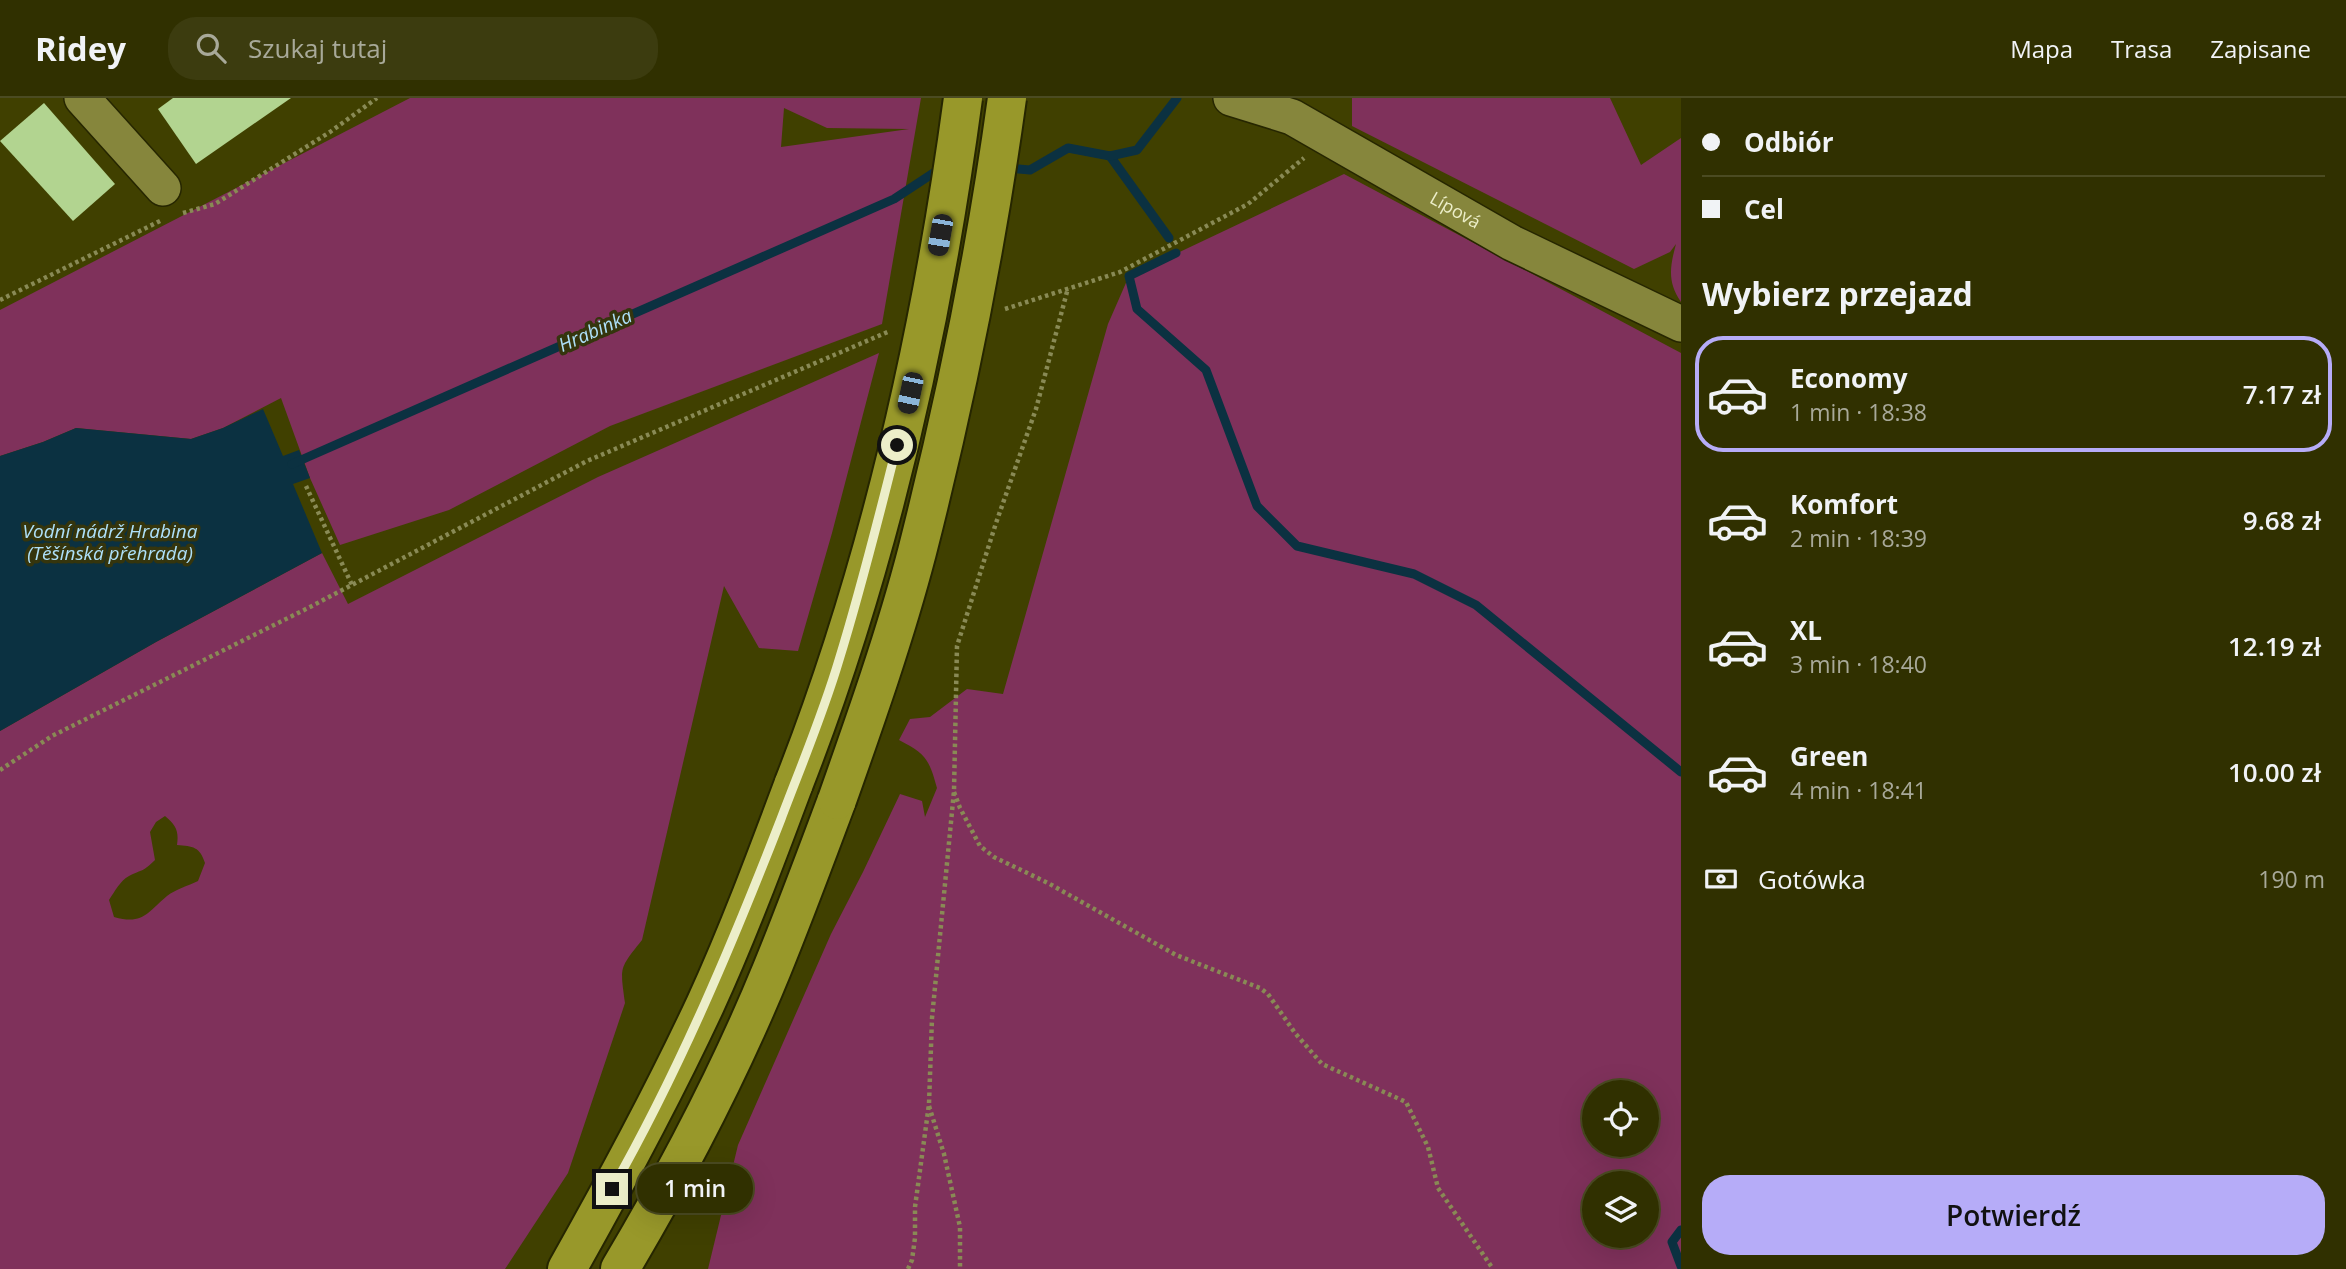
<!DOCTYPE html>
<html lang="pl">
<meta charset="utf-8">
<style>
:root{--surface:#303000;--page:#3c3c0f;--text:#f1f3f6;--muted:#a8a999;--line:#4b4b22;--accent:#b6acf8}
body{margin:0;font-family:"Open Sans",sans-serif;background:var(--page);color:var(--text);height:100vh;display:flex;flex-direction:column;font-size:26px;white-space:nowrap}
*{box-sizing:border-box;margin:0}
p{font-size:23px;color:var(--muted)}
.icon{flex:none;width:38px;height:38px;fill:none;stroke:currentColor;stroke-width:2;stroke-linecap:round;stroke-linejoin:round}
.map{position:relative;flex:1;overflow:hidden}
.panel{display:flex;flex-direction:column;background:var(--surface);width:665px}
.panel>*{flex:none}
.guide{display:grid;align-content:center;height:154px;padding:0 21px;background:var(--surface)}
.buttons{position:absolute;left:1582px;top:982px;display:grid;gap:14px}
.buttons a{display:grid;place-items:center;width:77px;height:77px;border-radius:50%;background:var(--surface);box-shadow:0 7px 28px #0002,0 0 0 2px var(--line);font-size:35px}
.end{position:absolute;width:32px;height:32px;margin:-16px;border:9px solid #eceec9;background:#111;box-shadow:0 0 0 4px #111}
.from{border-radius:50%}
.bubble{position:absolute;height:49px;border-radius:24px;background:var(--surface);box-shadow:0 7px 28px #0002,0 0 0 2px var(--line);font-size:23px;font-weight:600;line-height:49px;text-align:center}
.car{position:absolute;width:21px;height:42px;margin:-21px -10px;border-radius:9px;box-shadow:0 0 5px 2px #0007;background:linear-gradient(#222 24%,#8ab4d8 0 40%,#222 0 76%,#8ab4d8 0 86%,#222 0)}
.guide b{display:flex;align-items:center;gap:24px;height:66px;font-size:26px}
.guide b+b{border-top:2px solid var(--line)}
.guide i{width:18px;height:18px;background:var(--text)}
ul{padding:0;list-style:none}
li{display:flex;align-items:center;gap:21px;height:116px;margin:0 14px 10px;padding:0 7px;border:4px solid transparent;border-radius:28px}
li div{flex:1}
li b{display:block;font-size:26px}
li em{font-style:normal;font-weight:600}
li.active{border-color:var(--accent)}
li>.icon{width:63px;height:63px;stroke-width:1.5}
h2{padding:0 21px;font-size:32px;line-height:84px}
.pay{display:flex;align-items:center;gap:18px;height:77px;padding:0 21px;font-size:26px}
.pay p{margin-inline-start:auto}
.action{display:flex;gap:14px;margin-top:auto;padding:14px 21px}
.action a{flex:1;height:80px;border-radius:28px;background:var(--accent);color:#111;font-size:28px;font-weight:600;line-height:80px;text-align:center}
header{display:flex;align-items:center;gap:42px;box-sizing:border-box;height:98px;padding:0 35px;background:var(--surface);border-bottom:2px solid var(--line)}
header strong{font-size:33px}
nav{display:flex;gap:38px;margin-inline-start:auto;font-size:24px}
.search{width:490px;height:63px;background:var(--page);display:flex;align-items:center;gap:18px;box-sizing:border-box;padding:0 24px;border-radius:28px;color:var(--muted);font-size:26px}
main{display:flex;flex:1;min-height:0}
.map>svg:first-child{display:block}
</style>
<header>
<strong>Ridey</strong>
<div class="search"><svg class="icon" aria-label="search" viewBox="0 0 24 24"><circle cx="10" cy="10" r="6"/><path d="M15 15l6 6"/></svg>Szukaj tutaj</div>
<nav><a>Mapa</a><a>Trasa</a><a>Zapisane</a></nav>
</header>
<main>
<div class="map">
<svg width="1681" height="1171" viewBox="0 0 1681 1171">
<rect width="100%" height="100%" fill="#404000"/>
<g fill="#7f315b" fill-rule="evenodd">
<path d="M410 0H921L882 226 610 328 449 412 340 447 310 380 281 300 223 330 191 341 76 330 43 344 0 358V212ZM784 10 827 30 909 31 781 49Z"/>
<path d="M1352 0H1610L1641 67 1681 40V204C1667 184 1670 168 1676 146L1670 154 1634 171 1352 28Z"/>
<path d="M1344 76 1681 255V1171H708L738 1047 831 836 863 774 900 696 922 703 925 719 937 690C929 661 926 656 899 642L910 621 930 619 967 591 1003 596 1108 226 1129 178ZM1594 994H1647V1046H1594ZM1594 1085H1647V1138H1594Z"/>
<path d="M879 255 832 435 798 553 759 550 724 488 642 842C619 871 620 868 625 905L568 1075 505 1171H0V633L156 544 322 455 348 506 598 379ZM165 718C176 727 179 733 177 747 193 748 200 749 205 765L198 783C188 788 176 791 167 798 147 815 143 827 114 819L109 802C115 793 120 783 129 778 143 771 143 774 155 762L150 734 156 724Z"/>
</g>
<path fill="#0b3141" d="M263 311 283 358 299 352 310 380 293 386 322 455 156 544 0 633V358L43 344 76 330 191 341 223 330Z"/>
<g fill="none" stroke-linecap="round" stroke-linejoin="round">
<g stroke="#0b3141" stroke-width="9">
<path d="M1110 58 1169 140"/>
<path d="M1006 70 1030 72 1068 50 1110 58 1137 52 1177 0"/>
<path d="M1176 155 1129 178 1137 211 1206 272 1257 408 1297 448 1414 476 1476 507 1681 674"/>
<path d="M292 366 894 101 941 70"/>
<path d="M1681 1132 1672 1144 1681 1168"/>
</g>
</g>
<g fill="#b2d490">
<path d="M173 0H291L196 66 158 11Z"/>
<path d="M44 5 115 86 73 123 0 43Z"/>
</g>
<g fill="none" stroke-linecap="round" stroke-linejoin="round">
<g stroke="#262600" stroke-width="38">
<g id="minor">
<path d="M82 0 163 90"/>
<path id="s1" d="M1231 0 1292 19 1512 145 1681 226"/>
</g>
</g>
<g stroke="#262600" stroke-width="42">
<g id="highway">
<path d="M567 1171C616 1084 663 997 705 907 738 835 766 760 794 685"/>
<path d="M620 1171C677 1075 730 974 772 871 795 815 816 758 837 702"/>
</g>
</g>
<g stroke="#898a55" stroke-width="4.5" stroke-dasharray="3.5 3.5" stroke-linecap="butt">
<path d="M183 115 215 106 330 34 377 0"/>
<path d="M0 202 162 122"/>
<path d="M1005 211 1120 174 1248 106 1304 60"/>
<path d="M306 388 352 487"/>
<path d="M0 672 52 638 310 509 587 363 890 233"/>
<path d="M954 694 960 710 980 748 994 759 1048 785 1176 857 1260 890 1268 896 1295 935 1322 966 1406 1004 1428 1049 1438 1090 1493 1171"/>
<path d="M929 1008 944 1056 960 1129V1171"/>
<path d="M908 1171 912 1162 915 1140V1109L929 1006 932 920 954 693 957 548 996 425 1036 311 1068 190"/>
</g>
<use href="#minor" stroke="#86863c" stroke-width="35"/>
<use href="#highway" stroke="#98982a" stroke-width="38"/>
<g stroke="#262600" stroke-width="42" stroke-linecap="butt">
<g id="highway-bridge">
<path d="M794 685C879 468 932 231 963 0"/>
<path d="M837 702C866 620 895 538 917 454 955 305 986 153 1007 0"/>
</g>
</g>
<use href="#highway-bridge" stroke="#98982a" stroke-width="38"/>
</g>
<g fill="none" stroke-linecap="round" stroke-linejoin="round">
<path stroke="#eceec9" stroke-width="9" d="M612 1091C679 973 732 847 781 721 801 668 823 616 839 562 861 491 879 419 897 347"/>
</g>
<g text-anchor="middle" stroke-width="7" stroke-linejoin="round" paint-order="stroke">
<g font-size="18" fill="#eceec9" stroke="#35350d">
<text dy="6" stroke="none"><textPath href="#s1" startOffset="252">Lípová</textPath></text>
</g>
<g font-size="19" font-style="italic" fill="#aee0f9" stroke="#35350d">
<text transform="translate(595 232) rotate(-24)" y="7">Hrabinka</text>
<text x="110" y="440">Vodní nádrž Hrabina<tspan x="110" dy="22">(Těšínská přehrada)</tspan></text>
</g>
</g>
</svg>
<div class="buttons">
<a><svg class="icon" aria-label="locate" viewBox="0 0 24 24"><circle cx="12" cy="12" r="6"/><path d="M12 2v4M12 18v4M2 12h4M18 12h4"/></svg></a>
<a><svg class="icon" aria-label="layers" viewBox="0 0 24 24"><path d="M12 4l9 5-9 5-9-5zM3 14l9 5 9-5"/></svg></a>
</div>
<i class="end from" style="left:897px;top:347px"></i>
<i class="end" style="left:612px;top:1091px"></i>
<div class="bubble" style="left:637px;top:1066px;width:116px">1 min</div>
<i class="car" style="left:940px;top:137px;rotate:190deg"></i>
<i class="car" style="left:910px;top:295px;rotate:192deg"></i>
</div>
<section class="panel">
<div class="guide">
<b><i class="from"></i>Odbiór</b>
<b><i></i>Cel</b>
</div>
<h2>Wybierz przejazd</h2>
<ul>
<li class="active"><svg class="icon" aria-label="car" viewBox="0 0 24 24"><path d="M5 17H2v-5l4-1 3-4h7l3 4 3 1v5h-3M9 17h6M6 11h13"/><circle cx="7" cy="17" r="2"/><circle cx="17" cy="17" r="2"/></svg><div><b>Economy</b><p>1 min · 18:38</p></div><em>7.17 zł</em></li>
<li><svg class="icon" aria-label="car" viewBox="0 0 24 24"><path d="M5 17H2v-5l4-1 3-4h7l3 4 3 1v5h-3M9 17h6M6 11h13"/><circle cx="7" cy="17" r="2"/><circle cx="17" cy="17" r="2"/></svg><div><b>Komfort</b><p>2 min · 18:39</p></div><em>9.68 zł</em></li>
<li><svg class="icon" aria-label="car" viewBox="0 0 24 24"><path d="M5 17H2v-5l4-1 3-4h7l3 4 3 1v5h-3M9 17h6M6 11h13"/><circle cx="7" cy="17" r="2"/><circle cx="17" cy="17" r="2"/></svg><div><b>XL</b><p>3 min · 18:40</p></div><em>12.19 zł</em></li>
<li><svg class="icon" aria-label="car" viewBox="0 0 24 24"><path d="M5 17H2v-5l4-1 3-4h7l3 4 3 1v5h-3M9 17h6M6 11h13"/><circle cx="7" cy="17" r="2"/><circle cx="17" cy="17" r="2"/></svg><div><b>Green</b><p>4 min · 18:41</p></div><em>10.00 zł</em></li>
</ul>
<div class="pay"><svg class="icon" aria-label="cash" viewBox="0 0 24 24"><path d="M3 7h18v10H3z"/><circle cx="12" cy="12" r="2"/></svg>Gotówka<p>190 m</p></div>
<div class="action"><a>Potwierdź</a></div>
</section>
</main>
